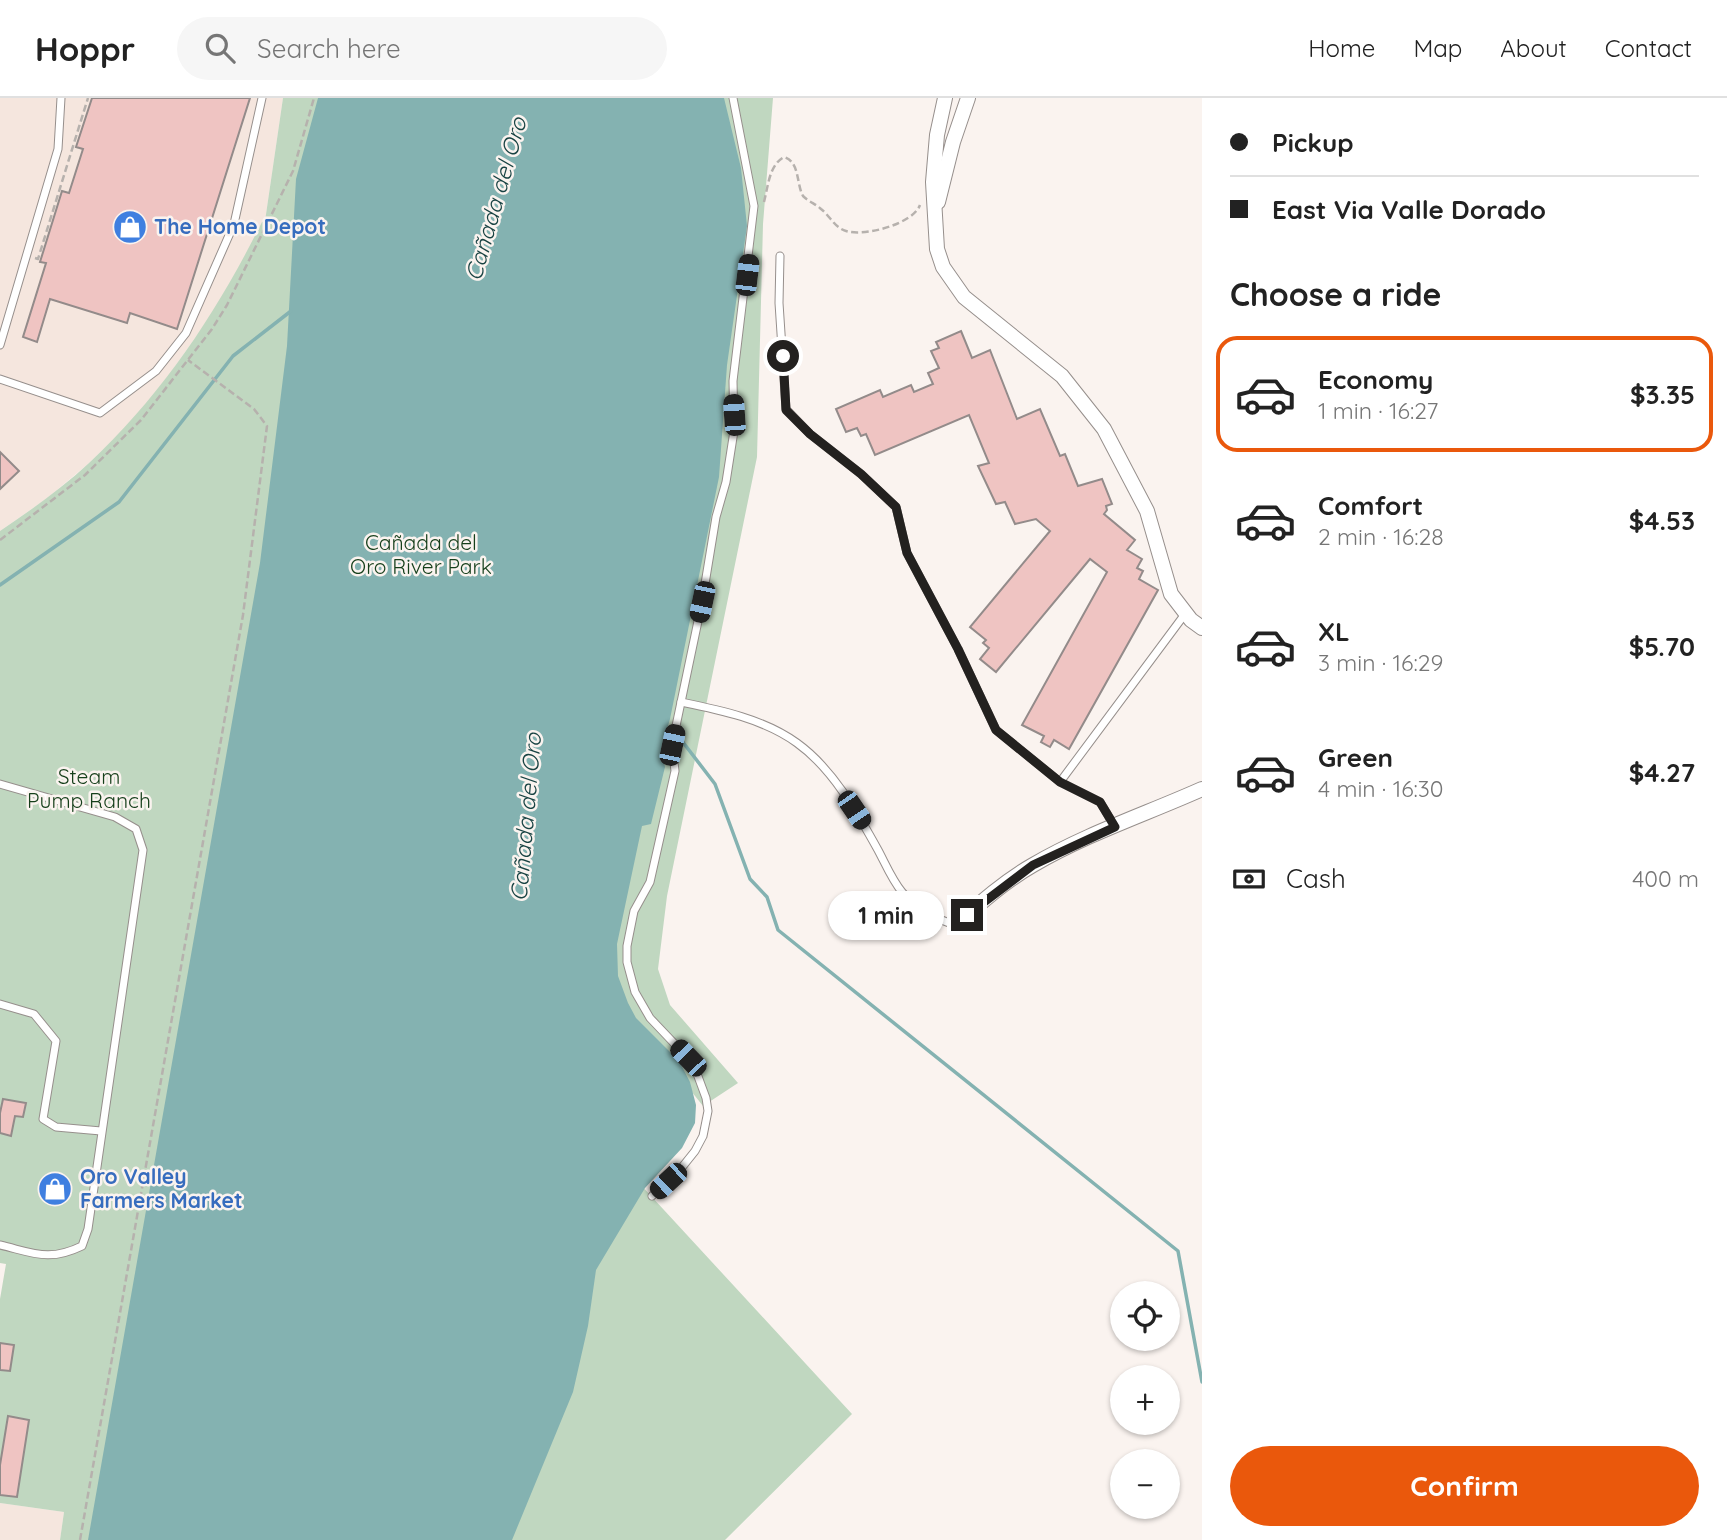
<!DOCTYPE html>
<meta charset="utf-8">
<style>
:root{--surface:#fff;--page:#f6f6f6;--text:#222;--muted:#767676;--line:#e0e0e0;--accent:#ea580c}
body{margin:0;font-family:Quicksand,sans-serif;background:var(--page);color:var(--text);height:100vh;display:flex;flex-direction:column;font-size:26px;white-space:nowrap}
*{box-sizing:border-box;margin:0}
p{font-size:23px;color:var(--muted)}
.icon{flex:none;width:38px;height:38px;fill:none;stroke:currentColor;stroke-width:2;stroke-linecap:round;stroke-linejoin:round}
.map{position:relative;flex:1;overflow:hidden}
.sheet{display:flex;flex-direction:column;background:var(--surface);width:525px}
.sheet>*{flex:none}
.banner{display:grid;align-content:center;height:154px;padding:0 28px;background:var(--surface)}
.tools{position:absolute;left:1110px;top:1183px;display:grid;gap:14px}
.tools a{display:grid;place-items:center;width:70px;height:70px;border-radius:50%;background:var(--surface);box-shadow:0 2px 5px #0004;font-size:35px}
.end{position:absolute;width:32px;height:32px;margin:-16px;border:9px solid #23211f;background:#fff;box-shadow:0 0 0 4px #fff}
.from{border-radius:50%}
.bubble{position:absolute;height:49px;border-radius:24px;background:var(--surface);box-shadow:0 2px 5px #0004;font-size:23px;font-weight:700;line-height:49px;text-align:center}
.car{position:absolute;width:21px;height:42px;margin:-21px -10px;border-radius:9px;box-shadow:0 0 5px 2px #0007;background:linear-gradient(#222 24%,#8ab4d8 0 40%,#222 0 76%,#8ab4d8 0 86%,#222 0)}
.banner b{display:flex;align-items:center;gap:24px;height:66px;font-size:26px}
.banner b+b{border-top:2px solid var(--line)}
.banner i{width:18px;height:18px;background:var(--text)}
ul{padding:0;list-style:none}
li{display:flex;align-items:center;gap:21px;height:116px;margin:0 14px 10px;padding:0 14px;border:4px solid transparent;border-radius:21px}
li div{flex:1}
li b{display:block;font-size:26px}
li em{font-style:normal;font-weight:700}
li.on{border-color:var(--accent)}
li>.icon{width:63px;height:63px;stroke-width:1.5}
h2{padding:0 28px;font-size:32px;line-height:84px}
.pay{display:flex;align-items:center;gap:18px;height:77px;padding:0 28px;font-size:26px}
.pay p{margin-inline-start:auto}
.action{display:flex;gap:14px;margin-top:auto;padding:14px 28px}
.action a{flex:1;height:80px;border-radius:42px;background:var(--accent);color:#fff;font-size:28px;font-weight:700;line-height:80px;text-align:center}
header{display:flex;align-items:center;gap:42px;box-sizing:border-box;height:98px;padding:0 35px;background:var(--surface);border-bottom:2px solid var(--line)}
header strong{font-size:33px}
nav{display:flex;gap:38px;margin-inline-start:auto;font-size:24px}
.search{width:490px;height:63px;background:var(--page);display:flex;align-items:center;gap:18px;box-sizing:border-box;padding:0 24px;border-radius:38px;color:var(--muted);font-size:26px}
main{display:flex;flex:1;min-height:0}
.map>svg:first-child{display:block}
</style>
<header>
<strong>Hoppr</strong>
<div class="search"><svg class="icon" aria-label="search" viewBox="0 0 24 24"><circle cx="10" cy="10" r="6"/><path d="M15 15l6 6"/></svg>Search here</div>
<nav><a>Home</a><a>Map</a><a>About</a><a>Contact</a></nav>
</header>
<main>
<div class="map">
<svg width="1202" height="1442" viewBox="0 0 1202 1442">
<rect width="100%" height="100%" fill="#faf3ef"/>
<g fill="#f5e6de">
<path d="M0 0H283L265 123 214 213 157 294 118 337 88 366 46 401 0 433Z"/>
<path d="M0 1405 64 1414 60 1442H0Z"/>
</g>
<path fill="#c0d7c0" d="M283 0H773L763 126 757 359 667 798 658 871 670 907 738 985 703 1008 598 876 570 1010 852 1316 725 1442H60L64 1414 0 1405V1201L6 1166 0 1165V433C31 412 61 391 89 365 163 296 217 214 262 124L265 123Z"/>
<path fill="#84b2b1" d="M318 0H724L741 70 747 128 727 267 719 379 670 621 661 652 665 669 651 726 642 728 617 846 618 878 628 905 636 920 679 963 690 984 696 1007 695 1025 682 1050 645 1090 596 1172 588 1228 573 1294 512 1442H88L260 465 287 248 296 81Z"/>
<g fill="none" stroke-linecap="round" stroke-linejoin="round">
<g stroke="#84b2b1" stroke-width="3.5">
<path d="M0 487 119 404 233 258 291 213"/>
<path d="M682 643 715 686 750 781 767 799 778 832 1178 1153 1202 1284"/>
</g>
</g>
<g fill="#efc4c2" stroke="#938b8a" stroke-width="2">
<path d="M92 0H250L177 231 130 215 127 225 50 201 37 244 23 239 46 165 40 164 62 93 69 95 83 51 76 49Z"/>
<path d="M961 233 972 260 990 252 1017 321 1040 311 1060 358 1065 356 1078 388 1102 381 1112 406 1106 408 1107 412 1104 416 1135 442 1127 452 1142 461 1137 470 1143 473 1139 481 1158 492 1069 651 1054 642 1050 649 1041 644 1044 638 1022 627 1107 474 1090 461 996 574 980 561 989 550 983 545 986 542 970 529 1050 433 1036 421 1015 426 1005 404 996 406 978 368 989 365 969 317 875 357 866 336 861 338 857 330 846 334 836 311 880 292 883 299 911 287 914 294 933 286 928 275 939 270 931 253 939 250 936 244Z"/>
<path d="M0 354 19 373 0 391Z"/>
<path d="M3 1001 26 1005 23 1019 15 1018 11 1038 0 1035V1015Z"/>
<path d="M0 1245 14 1247 10 1273 0 1272Z"/>
<path d="M8 1318 29 1322 17 1399 0 1397V1367Z"/>
</g>
<g fill="none" stroke-linecap="round" stroke-linejoin="round">
<g stroke="#968f8c" stroke-width="9">
<g id="service">
<path d="M780 158 779 205 786 311 810 336 861 376 896 409 907 455 958 551 996 632 1060 684 1100 704 1115 729"/>
<path d="M0 247 58 51 61 0"/>
<path d="M0 281 100 315 156 273 186 235 234 126 262 0"/>
<path d="M681 604C720 612 764 621 797 645 832 670 857 714 878 752 885 765 892 782 902 794 916 811 935 821 956 827"/>
<path d="M1060 684 1185 516"/>
<path d="M0 686 115 719 136 731 143 752 88 1131 82 1148C49 1164 34 1155 0 1147"/>
<path d="M0 906 34 916 56 943 43 1021 56 1029 101 1033"/>
<path d="M652 1098 683 1068 695 1053 703 1038 708 1013 706 1000 696 973 688 960 650 920 635 894 627 864V848L634 813 650 784 675 673 672 647 702 504 716 419 726 384 734 333 733 283 754 108 733 0"/>
</g>
</g>
<g stroke="#968f8c" stroke-width="16">
<g id="minor">
<path d="M945 0 937 37 933 84 937 151 943 169 964 199 1062 278 1104 331 1147 413 1171 496 1191 522 1202 530"/>
<path d="M938 104 953 44 968 0"/>
<path d="M956 827C980 805 1005 783 1033 767 1086 736 1146 716 1202 691"/>
</g>
</g>
<g stroke="#b6b1ad" stroke-width="2.5" stroke-dasharray="7 3.5" stroke-linecap="butt">
<path d="M764 104C768 89 769 67 784 59 800 64 796 85 803 98 809 104 816 106 821 111 830 118 835 130 846 133 864 139 913 126 920 107"/>
<path d="M35 160 38 161 88 0"/>
<path d="M0 442 85 377 141 322 212 231 227 207 293 73 314 0"/>
<path d="M80 1442 243 517 267 328 254 311 188 262"/>
</g>
<use href="#service" stroke="#fff" stroke-width="7"/>
<use href="#minor" stroke="#fff" stroke-width="14"/>
</g>
<g fill="none" stroke-linecap="round" stroke-linejoin="round">
<path stroke="#23211f" stroke-width="9" d="M783 258 786 312 810 336 861 376 896 409 907 455 958 551 996 632 1060 684 1100 704 1115 729 1033 767 967 817"/>
</g>
<defs>
<g id="shop-disc" transform="scale(1.75)"><circle r="9.5" fill="#3f7fe0" stroke="#faf3ef"/><path d="M-5-2.5h2.3a2.7 3.5 0 0 1 5.4 0H5L5.5 6h-11ZM-1.5-2.5h3a1.5 2.3 0 0 0-3 0Z" fill="#fff"/></g>
</defs>
<g fill-rule="evenodd">
<use href="#shop-disc" x="130" y="129"/>
<use href="#shop-disc" x="55" y="1091"/>
</g>
<g text-anchor="middle" stroke-width="5" stroke-linejoin="round" paint-order="stroke">
<g font-size="21" font-weight="bold" fill="#366cbe" stroke="#faf3ef" text-anchor="start">
<text x="154" y="136">The Home Depot</text>
<text x="80" y="1086">Oro Valley<tspan x="80" dy="24">Farmers Market</tspan></text>
</g>
<g font-size="21" fill="#153f1a" stroke="#faf3ef">
<text x="421" y="452">Cañada del<tspan x="421" dy="24">Oro River Park</tspan></text>
<text x="89" y="686">Steam<tspan x="89" dy="24">Pump Ranch</tspan></text>
</g>
<g font-size="23" font-style="italic" fill="#184343" stroke="#faf3ef">
<text transform="translate(496 101) rotate(-74)" y="8">Cañada del Oro</text>
<text transform="translate(526 719) rotate(-85)" y="8">Cañada del Oro</text>
</g>
</g>
</svg>
<div class="tools">
<a><svg class="icon" aria-label="locate" viewBox="0 0 24 24"><circle cx="12" cy="12" r="6"/><path d="M12 2v4M12 18v4M2 12h4M18 12h4"/></svg></a>
<a>+</a>
<a>−</a>
</div>
<i class="end from" style="left:783px;top:258px"></i>
<i class="end" style="left:967px;top:817px"></i>
<div class="bubble" style="left:828px;top:793px;width:116px">1 min</div>
<i class="car" style="left:747px;top:177px;rotate:7deg"></i>
<i class="car" style="left:734px;top:317px;rotate:356deg"></i>
<i class="car" style="left:702px;top:504px;rotate:192deg"></i>
<i class="car" style="left:672px;top:647px;rotate:12deg"></i>
<i class="car" style="left:854px;top:712px;rotate:146deg"></i>
<i class="car" style="left:688px;top:960px;rotate:316deg"></i>
<i class="car" style="left:668px;top:1083px;rotate:227deg"></i>
</div>
<section class="sheet">
<div class="banner">
<b><i class="from"></i>Pickup</b>
<b><i></i>East Via Valle Dorado</b>
</div>
<h2>Choose a ride</h2>
<ul>
<li class="on"><svg class="icon" aria-label="car" viewBox="0 0 24 24"><path d="M5 17H2v-5l4-1 3-4h7l3 4 3 1v5h-3M9 17h6M6 11h13"/><circle cx="7" cy="17" r="2"/><circle cx="17" cy="17" r="2"/></svg><div><b>Economy</b><p>1 min · 16:27</p></div><em>$3.35</em></li>
<li><svg class="icon" aria-label="car" viewBox="0 0 24 24"><path d="M5 17H2v-5l4-1 3-4h7l3 4 3 1v5h-3M9 17h6M6 11h13"/><circle cx="7" cy="17" r="2"/><circle cx="17" cy="17" r="2"/></svg><div><b>Comfort</b><p>2 min · 16:28</p></div><em>$4.53</em></li>
<li><svg class="icon" aria-label="car" viewBox="0 0 24 24"><path d="M5 17H2v-5l4-1 3-4h7l3 4 3 1v5h-3M9 17h6M6 11h13"/><circle cx="7" cy="17" r="2"/><circle cx="17" cy="17" r="2"/></svg><div><b>XL</b><p>3 min · 16:29</p></div><em>$5.70</em></li>
<li><svg class="icon" aria-label="car" viewBox="0 0 24 24"><path d="M5 17H2v-5l4-1 3-4h7l3 4 3 1v5h-3M9 17h6M6 11h13"/><circle cx="7" cy="17" r="2"/><circle cx="17" cy="17" r="2"/></svg><div><b>Green</b><p>4 min · 16:30</p></div><em>$4.27</em></li>
</ul>
<div class="pay"><svg class="icon" aria-label="cash" viewBox="0 0 24 24"><path d="M3 7h18v10H3z"/><circle cx="12" cy="12" r="2"/></svg>Cash<p>400 m</p></div>
<div class="action"><a>Confirm</a></div>
</section>
</main>
